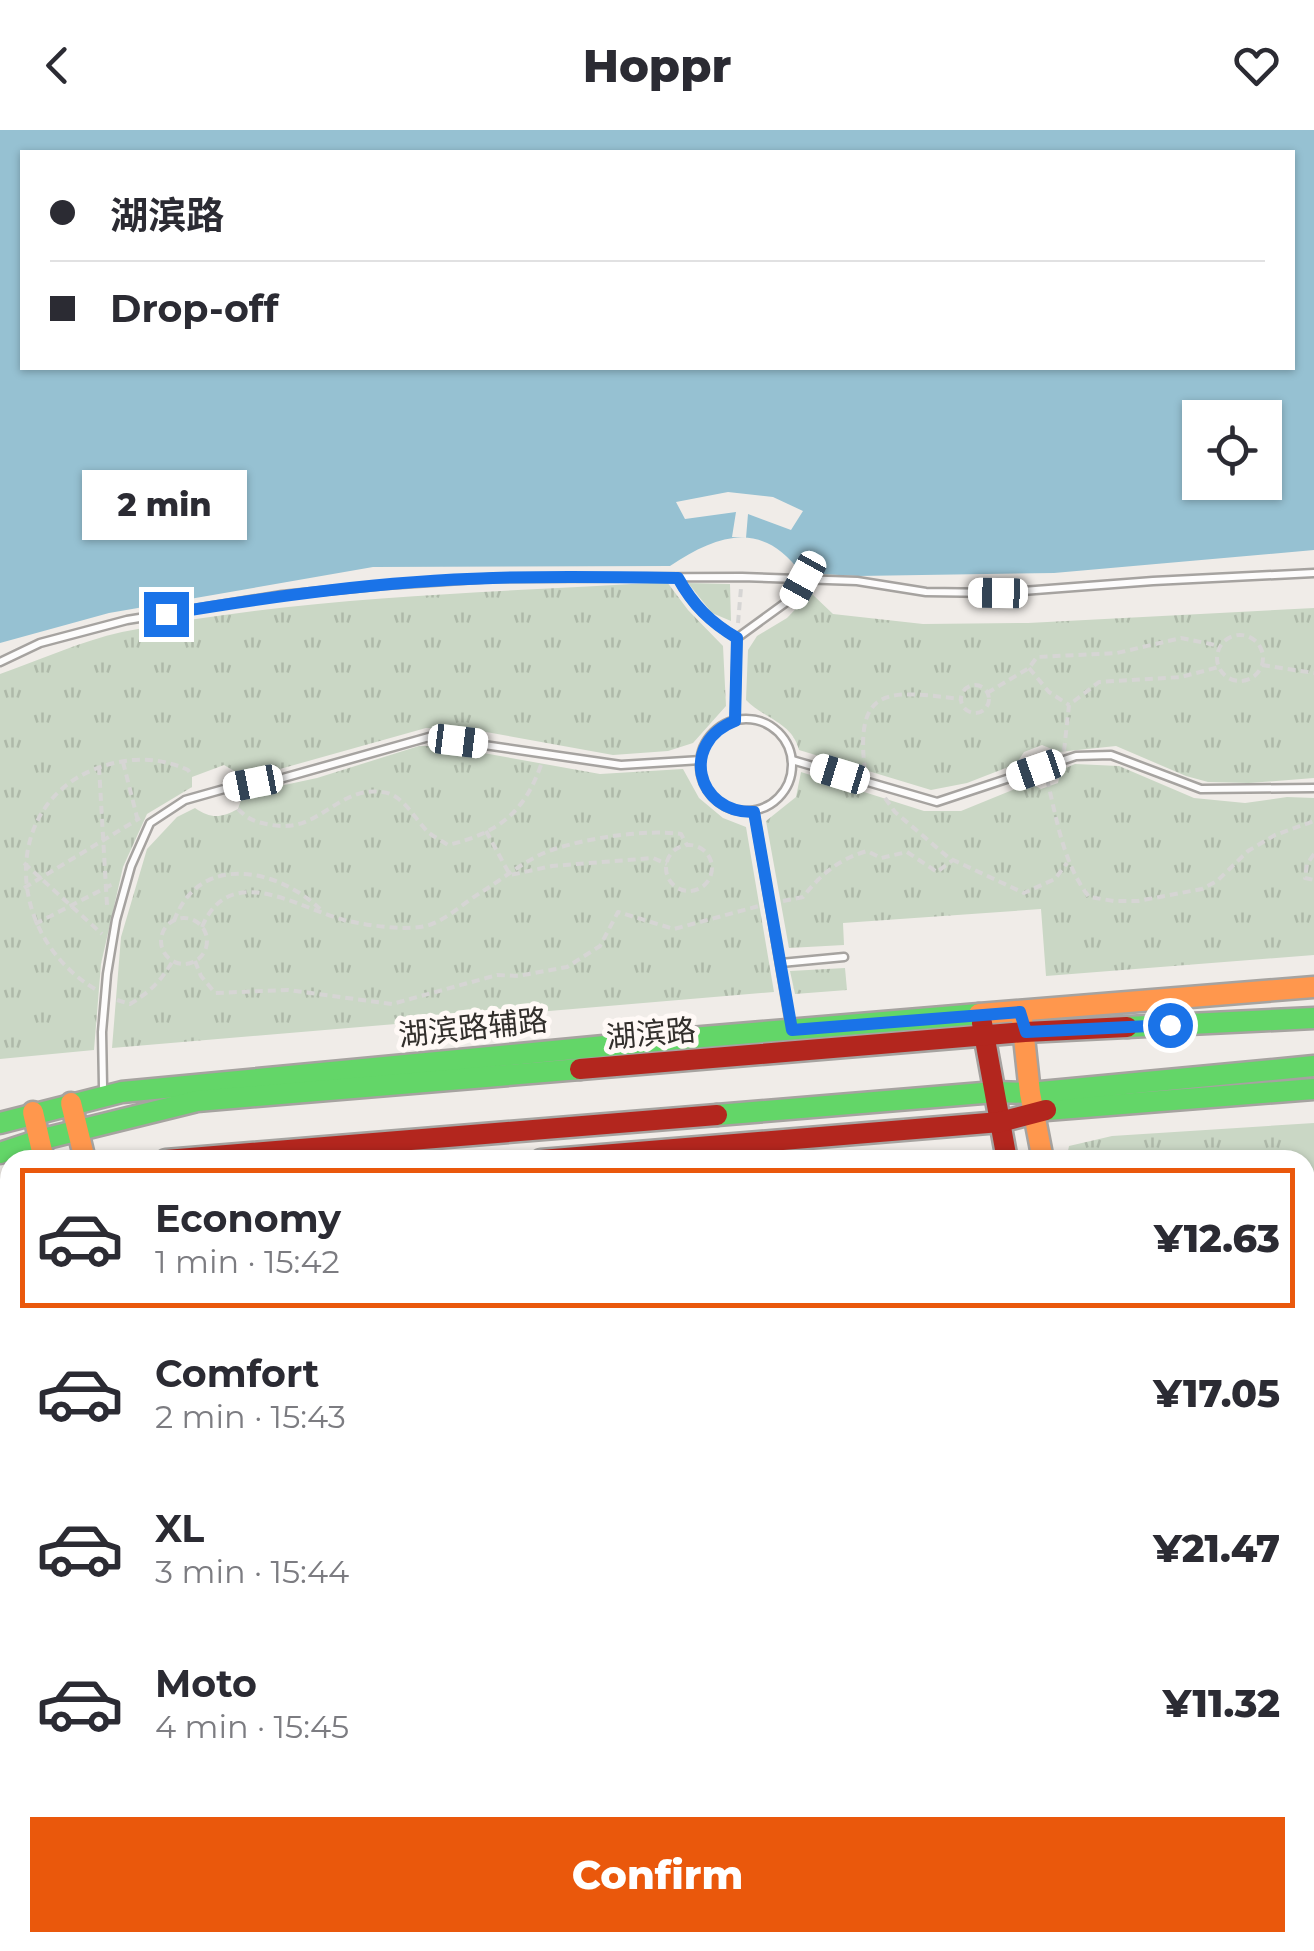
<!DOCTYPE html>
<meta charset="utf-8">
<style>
:root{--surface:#fff;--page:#f2f2f3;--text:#2b2b33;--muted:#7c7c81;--line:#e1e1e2;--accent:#ea580c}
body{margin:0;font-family:Montserrat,"Noto Sans SC",sans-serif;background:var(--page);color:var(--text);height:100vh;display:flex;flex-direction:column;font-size:38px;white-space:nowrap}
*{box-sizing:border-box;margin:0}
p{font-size:32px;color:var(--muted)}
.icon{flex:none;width:55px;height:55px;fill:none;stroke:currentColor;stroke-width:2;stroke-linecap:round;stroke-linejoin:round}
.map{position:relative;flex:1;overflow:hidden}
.drawer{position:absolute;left:0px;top:1020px;width:1315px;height:802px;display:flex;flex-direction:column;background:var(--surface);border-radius:30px 30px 0 0;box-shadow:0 2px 8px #0004}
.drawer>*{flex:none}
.banner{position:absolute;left:20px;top:20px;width:1275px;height:220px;border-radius:0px;box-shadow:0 2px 8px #0004;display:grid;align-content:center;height:220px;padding:0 30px;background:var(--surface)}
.fabs{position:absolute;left:1182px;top:270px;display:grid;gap:20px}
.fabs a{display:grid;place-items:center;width:100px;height:100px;border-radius:0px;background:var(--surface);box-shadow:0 2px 8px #0004;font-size:50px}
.end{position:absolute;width:45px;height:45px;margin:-22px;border:12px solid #1a73e8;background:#fff;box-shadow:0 0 0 5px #fff}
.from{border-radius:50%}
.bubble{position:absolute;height:70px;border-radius:0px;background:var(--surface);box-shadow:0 2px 8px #0004;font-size:32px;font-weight:800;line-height:70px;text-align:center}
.car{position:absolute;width:30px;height:60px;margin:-30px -15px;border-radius:12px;box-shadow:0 0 8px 2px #0007;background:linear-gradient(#fff 24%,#345 0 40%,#fff 0 76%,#345 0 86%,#fff 0)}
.banner b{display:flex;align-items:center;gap:35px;height:95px;font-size:38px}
.banner b+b{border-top:2px solid var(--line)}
.banner i{width:25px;height:25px;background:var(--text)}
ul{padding:18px 0 0;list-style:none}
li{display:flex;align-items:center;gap:30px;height:140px;margin:0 20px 15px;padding:0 10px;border:5px solid transparent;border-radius:0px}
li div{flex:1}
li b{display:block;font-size:38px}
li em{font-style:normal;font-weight:800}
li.on{border-color:var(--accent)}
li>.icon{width:90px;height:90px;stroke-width:1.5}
.primary-button{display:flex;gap:20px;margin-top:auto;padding:20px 30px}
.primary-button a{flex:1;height:115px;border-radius:0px;background:var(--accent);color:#fff;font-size:40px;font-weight:800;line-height:115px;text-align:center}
header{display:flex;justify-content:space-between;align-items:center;height:130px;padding:0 30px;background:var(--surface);font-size:45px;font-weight:800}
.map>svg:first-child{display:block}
</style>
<header><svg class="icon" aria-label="back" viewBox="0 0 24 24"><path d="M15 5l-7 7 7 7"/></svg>Hoppr<svg class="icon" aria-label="heart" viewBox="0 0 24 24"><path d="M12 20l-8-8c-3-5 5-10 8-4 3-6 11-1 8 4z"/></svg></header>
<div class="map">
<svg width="1314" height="1821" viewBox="0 0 1314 1821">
<defs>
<pattern id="grass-tufts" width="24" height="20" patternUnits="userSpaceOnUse" patternTransform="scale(2.5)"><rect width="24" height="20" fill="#cad7c5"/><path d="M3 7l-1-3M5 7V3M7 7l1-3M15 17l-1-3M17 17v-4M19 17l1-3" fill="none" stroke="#aeb9a9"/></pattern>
</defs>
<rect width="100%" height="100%" fill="#f0ece8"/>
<g fill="url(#grass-tufts)">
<path d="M667 452 688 480 723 516 726 576 693 613 668 621 613 625 475 600 426 598 262 644 241 645 224 635 192 647V657L147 684 123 737 101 834 94 920 0 929V544C40 530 81 511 122 502 302 466 485 463 667 452Z"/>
<path d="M688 453 730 454 731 491 712 483Z"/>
<path d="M811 463 833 484 923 494 1028 493 1314 478V648L1249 653 1208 652 1186 646 1116 616 1059 622 1042 615 1024 622 1016 634 967 653 931 660 799 620C792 592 764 589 746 570L748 520 757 506 787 488Z"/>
<path d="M419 616H444L600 644 683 639 699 668 723 688 746 697 774 862 112 918 121 807 147 719 177 687 195 678C211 689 221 688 238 679L243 664 317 648Z"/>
<path d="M1075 634 1119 636 1194 668 1245 673 1287 667 1314 668V825L1046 846 1041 779 843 793 844 815 789 818 766 691 796 667 801 642 924 681H961L1030 653 1041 659 1058 653 1061 640Z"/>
<path d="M845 838 847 860 795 864 790 841Z"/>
<path d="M1314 993V1821H1166L1167 1813 1305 1812V1030H1066L1069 1016 1112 1006Z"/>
<path d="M0 1201 10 1213V1480L0 1479Z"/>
<path d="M0 1496H10V1662L0 1674Z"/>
<path d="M10 1685V1812L41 1813 30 1821H0V1697Z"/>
<path d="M706 1813H1102L1098 1821H712Z"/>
</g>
<path fill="#96c1d2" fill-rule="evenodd" d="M0 0H1314V420L1054 443 858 446 801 443C763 390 718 404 670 436L373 437 109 483 0 513ZM22 22H1292V238H22ZM1200 288H1265V352H1200Z"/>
<path fill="#f0ece8" d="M728 362 773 367 803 381 791 400 748 384 746 408 732 407 736 382 685 389 676 372Z"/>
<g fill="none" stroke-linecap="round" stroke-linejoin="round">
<g stroke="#a6a3a0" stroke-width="11">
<g id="lane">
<path d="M678 448C693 475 710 492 737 508"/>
<path d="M0 532 40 513 127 490 282 465 385 455 492 448 742 447 857 451 926 462 998 463 1153 451 1314 443"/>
<circle cx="746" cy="635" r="46"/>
<path d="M735 591 737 508 792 468 803 449"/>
<path d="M792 630 937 672 1076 626 1111 625 1201 659 1314 658"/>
<path d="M754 681 790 894"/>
<path d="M781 833 844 827"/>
<path d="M103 956 102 902 107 844 116 790 131 736 150 693 185 670 224 659 283 648 429 607 621 635 701 630"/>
<path d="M1305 1149 1314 1151"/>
</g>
</g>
<g stroke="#a6a3a0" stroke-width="25">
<g id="fast">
<path d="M1127 897 1314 888"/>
<path d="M1046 980 1314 959"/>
<path d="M717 985 995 962 1030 963 1314 936"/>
<path d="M0 993 122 962 667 910 979 884"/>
<path d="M0 1023 39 1010 197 971 580 939"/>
<path d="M607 1812 614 1821"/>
<path d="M642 1812 648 1821"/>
<path d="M51 1821 62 1812"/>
<path d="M1154 1821 1157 1812"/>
</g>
</g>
<g stroke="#a6a3a0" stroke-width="25">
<g id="slow">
<path d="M979 884 1314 857"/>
<path d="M1022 889 1030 963 1043 1030"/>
<path d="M71 973 85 1030"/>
<path d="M33 982 44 1030"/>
<path d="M0 1069 10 1066"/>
<path d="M0 1087 10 1108"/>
<path d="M116 1821 127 1812"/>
<path d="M1115 1821 1117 1812"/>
</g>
</g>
<g stroke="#a6a3a0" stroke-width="25">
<g id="jam">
<path d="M982 893 1007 1030"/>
<path d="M580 939 1025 902 1127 897"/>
<path d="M166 1030 717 985"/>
<path d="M541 1030 1000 992 1046 980"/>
<path d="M0 1171 10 1183"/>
<path d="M528 1812 534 1821"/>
<path d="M559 1812 566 1821"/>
</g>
</g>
<g stroke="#d6d5d4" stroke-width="4" stroke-dasharray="8 5" stroke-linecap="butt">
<path d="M738 493 741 458"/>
<circle cx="1240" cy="528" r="23"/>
<path d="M1262 535 1314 543"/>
<path d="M1029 538 1049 562 1069 575"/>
<circle cx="975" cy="569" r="14"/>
<path d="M987 563 1029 538 1037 527 1117 523 1181 508 1220 516"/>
<path d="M1064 621 1069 575 1099 552 1181 547 1219 537"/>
<path d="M123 632 138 691"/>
<path d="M99 637 107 775"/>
<path d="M865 641C854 553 891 561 961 569"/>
<path d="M1047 649C1057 690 1063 733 1089 767L1114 771H1138L1202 759 1217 751 1248 721 1275 705 1314 691"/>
<path d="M885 668 895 682 949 728 1024 763 1055 749 1067 733"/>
<path d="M238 679C250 691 256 692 272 695 319 704 337 656 382 662 403 664 414 688 428 702 434 707 442 711 448 715 498 703 524 683 541 635"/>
<path d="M486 701 510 745 552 736 653 728 667 734"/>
<circle cx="689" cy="738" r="23"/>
<path d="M1314 724 1307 734 1305 748 1314 750"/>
<path d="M24 733 102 804"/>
<path d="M24 758 140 688"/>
<path d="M783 771 803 767C821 744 839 729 867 721L881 728 907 722 937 742 953 730"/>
<circle cx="184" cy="811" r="23"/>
<path d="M174 791C199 722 277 738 320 779"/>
<path d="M35 794 115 753"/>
<path d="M202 797C230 730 298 778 344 790 365 795 398 800 420 797 441 795 462 774 480 763 503 749 527 728 552 720 586 708 646 699 681 704L687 715"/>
<path d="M195 831 201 846 215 863 288 860 392 874 497 845 518 846 567 837 600 816 618 782 674 799 759 776"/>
<path d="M95 859C0 802 0 660 114 633 140 627 164 629 188 640L192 646"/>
<path d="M117 870 130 874C150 862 161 851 172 832"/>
<path d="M0 1489 10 1490"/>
<path d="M0 1687 10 1674"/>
</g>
<use href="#lane" stroke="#fdfcfc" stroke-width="6"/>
<use href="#fast" stroke="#63d668" stroke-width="20"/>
<use href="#slow" stroke="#ff974d" stroke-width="20"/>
<use href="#jam" stroke="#b3261e" stroke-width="20"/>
</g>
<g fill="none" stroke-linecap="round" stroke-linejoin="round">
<path stroke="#1a73e8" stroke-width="12" d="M166 484C274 466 383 451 493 448 555 446 616 447 678 448 693 475 710 492 737 508L735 591C680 612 695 683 754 682L792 900 1020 882 1026 902 1170 895"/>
</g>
<g text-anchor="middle" stroke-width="10" stroke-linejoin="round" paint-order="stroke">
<g font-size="30" fill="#322f2c" stroke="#fff9f6">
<text transform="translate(473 898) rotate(-6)" y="10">湖滨路辅路</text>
<text transform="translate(651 904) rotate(-5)" y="10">湖滨路</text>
</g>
</g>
</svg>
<div class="fabs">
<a><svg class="icon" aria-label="locate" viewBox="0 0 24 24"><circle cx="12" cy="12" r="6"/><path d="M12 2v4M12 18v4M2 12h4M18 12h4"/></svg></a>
</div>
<i class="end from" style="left:1170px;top:895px"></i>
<i class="end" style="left:166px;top:484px"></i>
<div class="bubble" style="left:82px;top:340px;width:165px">2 min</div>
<i class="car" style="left:803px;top:450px;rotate:209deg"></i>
<i class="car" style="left:998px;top:463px;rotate:271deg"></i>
<i class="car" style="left:458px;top:611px;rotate:97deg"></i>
<i class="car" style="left:1036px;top:640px;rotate:251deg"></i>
<i class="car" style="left:840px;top:644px;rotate:287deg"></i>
<i class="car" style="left:253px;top:653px;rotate:259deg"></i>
<div class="banner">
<b><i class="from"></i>湖滨路</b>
<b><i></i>Drop-off</b>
</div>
<section class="drawer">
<ul>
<li class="on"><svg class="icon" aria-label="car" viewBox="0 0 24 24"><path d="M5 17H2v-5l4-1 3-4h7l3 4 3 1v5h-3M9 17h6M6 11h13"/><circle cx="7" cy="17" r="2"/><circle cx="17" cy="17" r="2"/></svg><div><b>Economy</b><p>1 min · 15:42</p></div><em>¥12.63</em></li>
<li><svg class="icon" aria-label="car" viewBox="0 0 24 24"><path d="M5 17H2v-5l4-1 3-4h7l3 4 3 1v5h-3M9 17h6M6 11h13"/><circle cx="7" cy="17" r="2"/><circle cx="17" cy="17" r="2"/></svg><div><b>Comfort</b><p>2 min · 15:43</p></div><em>¥17.05</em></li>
<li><svg class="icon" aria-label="car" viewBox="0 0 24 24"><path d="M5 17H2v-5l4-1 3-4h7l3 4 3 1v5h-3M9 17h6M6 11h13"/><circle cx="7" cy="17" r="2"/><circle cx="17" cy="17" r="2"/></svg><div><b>XL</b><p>3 min · 15:44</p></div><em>¥21.47</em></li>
<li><svg class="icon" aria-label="car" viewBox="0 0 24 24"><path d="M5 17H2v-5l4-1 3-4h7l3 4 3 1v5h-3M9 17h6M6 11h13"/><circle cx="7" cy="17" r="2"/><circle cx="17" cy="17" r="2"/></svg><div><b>Moto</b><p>4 min · 15:45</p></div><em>¥11.32</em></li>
</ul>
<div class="primary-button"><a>Confirm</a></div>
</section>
</div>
